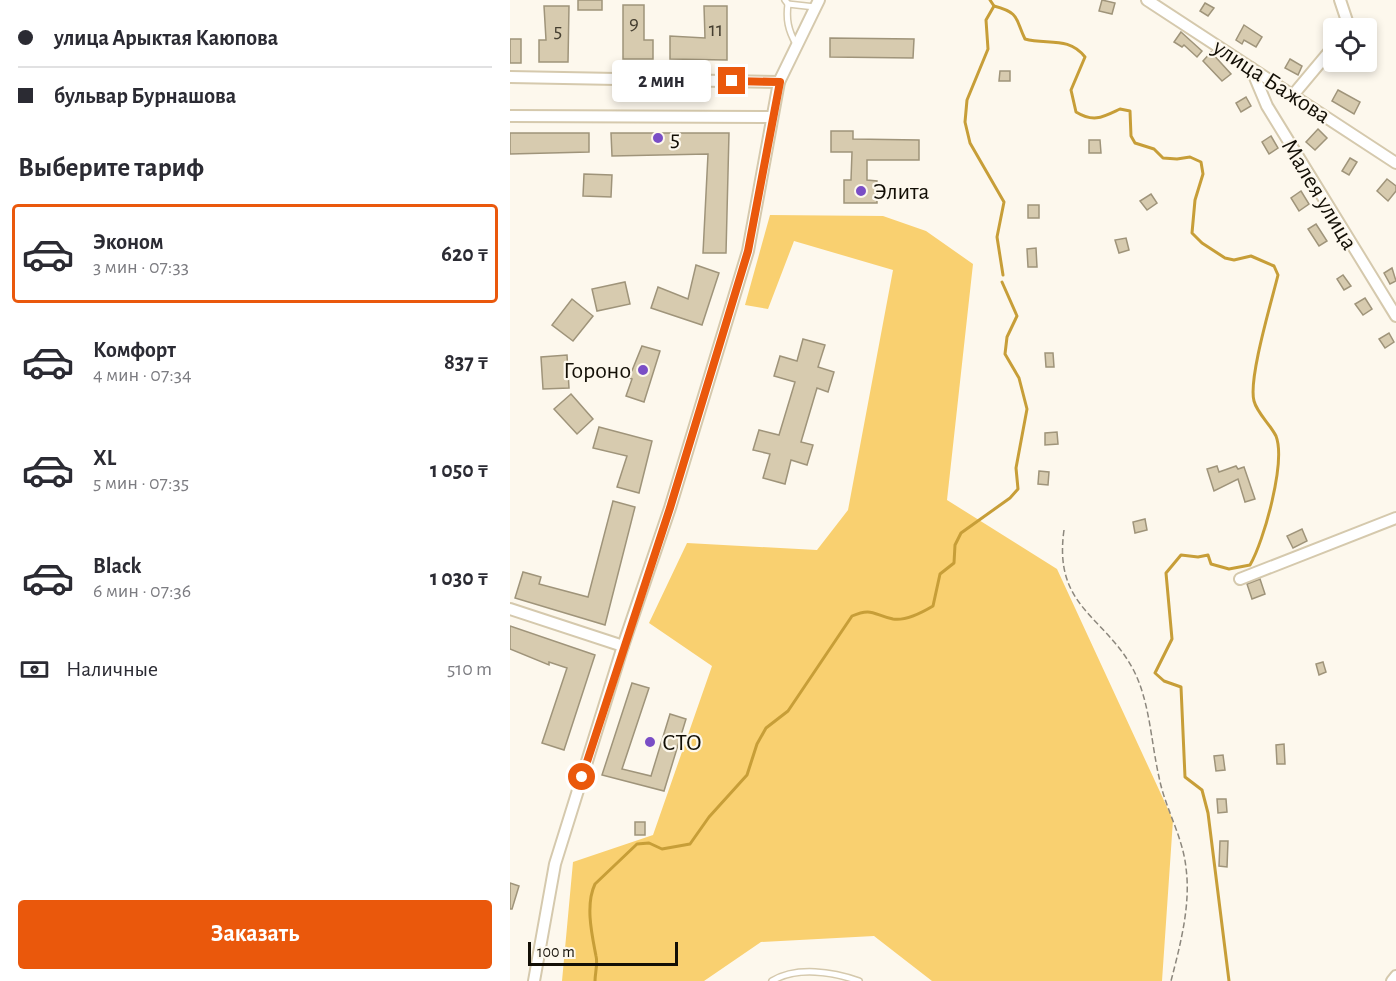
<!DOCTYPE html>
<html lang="ru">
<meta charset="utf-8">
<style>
:root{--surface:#fff;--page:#f7f7f7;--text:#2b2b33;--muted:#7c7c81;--line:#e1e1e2;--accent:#ea580c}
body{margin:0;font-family:"Alegreya Sans",sans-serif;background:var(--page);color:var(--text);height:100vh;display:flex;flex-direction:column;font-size:22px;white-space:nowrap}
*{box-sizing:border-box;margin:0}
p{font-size:20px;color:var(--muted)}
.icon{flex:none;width:33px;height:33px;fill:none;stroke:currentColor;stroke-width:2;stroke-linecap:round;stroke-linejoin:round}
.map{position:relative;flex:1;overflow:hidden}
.side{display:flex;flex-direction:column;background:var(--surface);width:510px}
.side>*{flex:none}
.banner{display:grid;align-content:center;height:132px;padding:0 18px;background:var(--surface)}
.buttons{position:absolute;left:813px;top:18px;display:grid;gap:12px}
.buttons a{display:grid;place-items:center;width:54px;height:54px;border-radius:6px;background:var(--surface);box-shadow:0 3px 9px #0003;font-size:30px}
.scale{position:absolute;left:18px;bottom:15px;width:150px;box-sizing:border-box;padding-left:6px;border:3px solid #130f06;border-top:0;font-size:16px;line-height:21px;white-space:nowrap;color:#130f06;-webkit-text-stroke:4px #fdf8ed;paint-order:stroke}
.end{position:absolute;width:27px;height:27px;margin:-14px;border:8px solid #ea580c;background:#fff;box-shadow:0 0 0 3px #fff}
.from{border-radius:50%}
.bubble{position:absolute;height:42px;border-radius:6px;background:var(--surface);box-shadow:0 3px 9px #0003;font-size:20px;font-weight:700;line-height:42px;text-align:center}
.banner b{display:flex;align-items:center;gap:21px;height:57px;font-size:22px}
.banner b+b{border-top:2px solid var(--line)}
.banner i{width:15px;height:15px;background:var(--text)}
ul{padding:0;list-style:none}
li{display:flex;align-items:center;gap:18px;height:99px;margin:0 12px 9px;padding:0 6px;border:3px solid transparent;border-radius:6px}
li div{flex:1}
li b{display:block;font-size:22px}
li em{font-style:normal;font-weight:700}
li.current{border-color:var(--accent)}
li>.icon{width:54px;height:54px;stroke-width:1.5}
h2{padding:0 18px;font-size:27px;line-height:72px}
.pay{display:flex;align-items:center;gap:15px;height:66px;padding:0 18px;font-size:22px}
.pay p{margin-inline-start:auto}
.cta{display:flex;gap:12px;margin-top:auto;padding:12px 18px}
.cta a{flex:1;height:69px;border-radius:6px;background:var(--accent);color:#fff;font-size:24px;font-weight:700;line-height:69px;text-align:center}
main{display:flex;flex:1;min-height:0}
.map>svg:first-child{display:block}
</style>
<main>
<section class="side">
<div class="banner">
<b><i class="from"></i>улица Арыктая Каюпова</b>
<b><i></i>бульвар Бурнашова</b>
</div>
<h2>Выберите тариф</h2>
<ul>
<li class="current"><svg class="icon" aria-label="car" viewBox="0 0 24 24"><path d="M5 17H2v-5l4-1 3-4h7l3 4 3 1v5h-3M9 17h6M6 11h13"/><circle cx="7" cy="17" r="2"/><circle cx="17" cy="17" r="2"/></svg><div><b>Эконом</b><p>3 мин · 07:33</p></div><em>620 ₸</em></li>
<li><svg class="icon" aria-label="car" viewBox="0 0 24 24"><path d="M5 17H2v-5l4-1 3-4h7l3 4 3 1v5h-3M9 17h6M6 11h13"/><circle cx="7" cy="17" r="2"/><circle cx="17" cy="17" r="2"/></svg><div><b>Комфорт</b><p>4 мин · 07:34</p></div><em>837 ₸</em></li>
<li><svg class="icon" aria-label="car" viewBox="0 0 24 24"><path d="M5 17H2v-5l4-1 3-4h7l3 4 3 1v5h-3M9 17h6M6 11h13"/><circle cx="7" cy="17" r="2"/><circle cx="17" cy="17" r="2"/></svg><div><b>XL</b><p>5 мин · 07:35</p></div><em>1 050 ₸</em></li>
<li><svg class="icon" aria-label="car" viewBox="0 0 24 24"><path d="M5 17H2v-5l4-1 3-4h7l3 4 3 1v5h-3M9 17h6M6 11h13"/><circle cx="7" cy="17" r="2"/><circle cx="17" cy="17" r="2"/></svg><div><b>Black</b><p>6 мин · 07:36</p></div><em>1 030 ₸</em></li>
</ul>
<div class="pay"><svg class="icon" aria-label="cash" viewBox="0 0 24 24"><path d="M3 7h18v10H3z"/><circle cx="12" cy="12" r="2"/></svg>Наличные<p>510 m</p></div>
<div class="cta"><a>Заказать</a></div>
</section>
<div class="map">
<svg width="886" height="981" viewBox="0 0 886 981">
<rect width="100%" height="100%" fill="#fdf8ed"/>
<path fill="#f9d070" d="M260 215 373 216 416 231 463 264 437 500 547 569 663 820 652 981H422L364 936 251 942 194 981H52L63 862 143 835 202 666 139 623 177 543 307 550 338 510 383 270 284 241 258 309 235 305Z"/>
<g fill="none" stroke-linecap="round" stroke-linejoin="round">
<g stroke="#c79e38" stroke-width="3">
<path d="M480 0 484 6C510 13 505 18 515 39 537 45 559 36 575 57L561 90 566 112C584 123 593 117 610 109L620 111 621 136 625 143 644 149 653 158 667 159 680 157 691 162 693 174 685 200 682 233 692 243 715 258 724 260 741 256 764 266 768 275C762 300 738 379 744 401 747 413 760 424 766 436 776 462 754 541 740 565L719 569 701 564 698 555 688 557 671 555 656 573 662 639 645 673 654 681 671 687 675 777 692 790 698 813 719 981"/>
<path d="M484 6 476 20 478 49 457 100 455 122 460 143 494 202 487 237 493 275"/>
<path d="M85 981C85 973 88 964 86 956 82 935 75 905 85 884L127 844 139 843 152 849 180 844 199 817 237 775 247 744 256 728 278 711 342 616C362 607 364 615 383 619 395 621 413 612 423 606L430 574 444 563 445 545 451 533 500 498 508 489 506 468 517 409 509 378 495 354 497 337 507 316 492 282"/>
</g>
</g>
<g fill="#d7cbaf" stroke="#9f947a" stroke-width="1.5">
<rect x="68" y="0" width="24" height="10"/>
<path d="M592 0 605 3 602 14 589 11Z"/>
<path d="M695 3 704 8 698 16 690 11Z"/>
<path d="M113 5H134V40H143V59H113Z"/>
<path d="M34 6H59L58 62H29V40H36Z"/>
<path d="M194 6H217V60L160 59V36L195 38Z"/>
<path d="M734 25 752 37 746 47 734 40 732 44 726 40Z"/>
<path d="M671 32 692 51 687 57 674 45 672 47 664 42Z"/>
<path d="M320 38 404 39 403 58 320 57Z"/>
<rect x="0" y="39" width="11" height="24"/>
<path d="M701 52 721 74 712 81 693 61Z"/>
<path d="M780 59 792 66 788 75 775 68Z"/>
<path d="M490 71H500V81H489Z"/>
<path d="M828 90 850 102 844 114 822 101Z"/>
<path d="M736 97 741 106 731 112 726 103Z"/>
<path d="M808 129 817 138 805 150 796 142Z"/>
<path d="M321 131H343V139L409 140V160H357V180L367 181V203H334V180H341L342 152H321Z"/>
<path d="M0 133H79V152L0 154Z"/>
<path d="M101 133H219L216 253H193L198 154 102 156Z"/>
<path d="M761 136 768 148 759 154 752 142Z"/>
<path d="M579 140H590L591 153H579Z"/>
<path d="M840 158 847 162 839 175 832 171Z"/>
<path d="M74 174 102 175 101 197 73 196Z"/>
<path d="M877 179 886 186V191L878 201 867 191Z"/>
<path d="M791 191 799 204 789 211 781 198Z"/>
<path d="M641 194 647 203 637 210 630 201Z"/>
<rect x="518" y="205" width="11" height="13"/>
<path d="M806 224 817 241 809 246 798 229Z"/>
<path d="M616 238 619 250 609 253 605 240Z"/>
<path d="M526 248 527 267H518L517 249Z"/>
<path d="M186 265 209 273 192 325 141 308 148 287 178 299Z"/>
<path d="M882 268 886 281 880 284 874 273Z"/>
<path d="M833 275 841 286 834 290 827 279Z"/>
<path d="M115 282 120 304 87 311 82 289Z"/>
<path d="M855 298 862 309 853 315 845 304Z"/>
<path d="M62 299 83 316 63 341 42 325Z"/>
<path d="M879 333 884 342 875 348 869 339Z"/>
<path d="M293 339 315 345 308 367 324 372 318 392 307 388 291 442 303 445 297 465 281 460 275 484 253 478 260 454 243 450 249 430 269 435 285 382 264 376 270 356 287 361Z"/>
<path d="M132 346 150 351 134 402 116 396 122 379 119 378Z"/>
<path d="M535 353H543L544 367H536Z"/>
<path d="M57 355 59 388 33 389 31 357Z"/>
<path d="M61 394 83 419 67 434 44 409Z"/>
<path d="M89 427 142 441 129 493 107 487 117 456 83 448Z"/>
<path d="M547 432 548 444 535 445V433Z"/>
<path d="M707 466 709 472 726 466 728 469 734 467 745 499 735 502 728 479 704 491 697 469Z"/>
<path d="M529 471 539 472 538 485 528 484Z"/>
<path d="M103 501 125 507 95 625 5 598 13 572 31 577 29 584 78 597Z"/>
<path d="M635 519 637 530 625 533 623 522Z"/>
<path d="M792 529 797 541 783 548 777 536Z"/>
<path d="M750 579 755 594 742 599 737 584Z"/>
<path d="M0 626 85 655 54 750 32 743 57 668 39 662V665L0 649Z"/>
<path d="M813 662 816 672 809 675 806 664Z"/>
<path d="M122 683 139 688 112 769 141 776 160 714 176 719 154 791 92 775Z"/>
<path d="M774 744 775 764H767L766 745Z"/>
<path d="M713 755 715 770 706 771 704 756Z"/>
<path d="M707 799H716L717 812 708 813Z"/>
<rect x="125" y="822" width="10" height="13"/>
<path d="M710 841H718L717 867 709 866Z"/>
<path d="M0 883 9 886 2 909H0Z"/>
</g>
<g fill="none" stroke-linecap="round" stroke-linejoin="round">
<g stroke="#d5c9ad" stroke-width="8">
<g id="service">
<path d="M275 0 278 4C276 19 278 30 286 44"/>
<path d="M278 4 305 7"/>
<path d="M262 981C287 966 323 972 349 981"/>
</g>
</g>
<g stroke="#d5c9ad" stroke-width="14">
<g id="minor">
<path d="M637 0 886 163"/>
<path d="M830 0 837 21 835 28"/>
<path d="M741 68 757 106 886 316"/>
<path d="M0 77 269 82"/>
<path d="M783 95 824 46"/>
<path d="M0 116 262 117"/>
<path d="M730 579 886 518"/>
<path d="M0 609 113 646"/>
<path d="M24 981 45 864 113 646 160 508 238 251 269 82 309 0"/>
<path d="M882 981 886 976"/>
</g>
</g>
<path stroke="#8c877d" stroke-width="1.5" stroke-dasharray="6 3" stroke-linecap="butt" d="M554 530C543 608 595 615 624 671 640 703 641 742 649 777 655 808 673 837 676 868 681 905 670 946 661 981"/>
<use href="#service" stroke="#fff" stroke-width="5"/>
<use href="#minor" stroke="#fff" stroke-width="10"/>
</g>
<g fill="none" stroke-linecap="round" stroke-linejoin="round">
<path stroke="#ea580c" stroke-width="8" d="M72 777 160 508 238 251 270 82 222 81"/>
</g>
<g fill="#7a4ec6" stroke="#fdf8ed" stroke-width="2">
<circle cx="148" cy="138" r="6"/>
<circle cx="351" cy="191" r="6"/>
<circle cx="133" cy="370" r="6"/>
<circle cx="140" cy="742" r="6"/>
</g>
<g text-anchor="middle" stroke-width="4.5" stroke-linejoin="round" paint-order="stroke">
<g font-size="21" fill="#443e30">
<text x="124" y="29">9</text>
<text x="206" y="36">11</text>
<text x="48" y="37">5</text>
</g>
<g font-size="24" fill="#130f06" stroke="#fdf8ed">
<text transform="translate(762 81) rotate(33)" y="8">улица Бажова</text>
<text transform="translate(810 194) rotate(59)" y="8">Малея улица</text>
</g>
<g font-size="24" fill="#130f06" stroke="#fdf8ed" text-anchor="start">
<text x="160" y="146">5</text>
<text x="363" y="199">Элита</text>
<text x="121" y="378" text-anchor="end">Гороно</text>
<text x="152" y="750">СТО</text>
</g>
</g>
</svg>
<div class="buttons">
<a><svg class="icon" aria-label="locate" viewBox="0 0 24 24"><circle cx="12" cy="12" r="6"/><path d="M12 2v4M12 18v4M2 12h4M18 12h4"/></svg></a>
</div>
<div class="scale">100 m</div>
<i class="end from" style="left:72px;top:777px"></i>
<i class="end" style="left:222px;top:81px"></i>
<div class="bubble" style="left:102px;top:60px;width:99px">2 мин</div>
</div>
</main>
